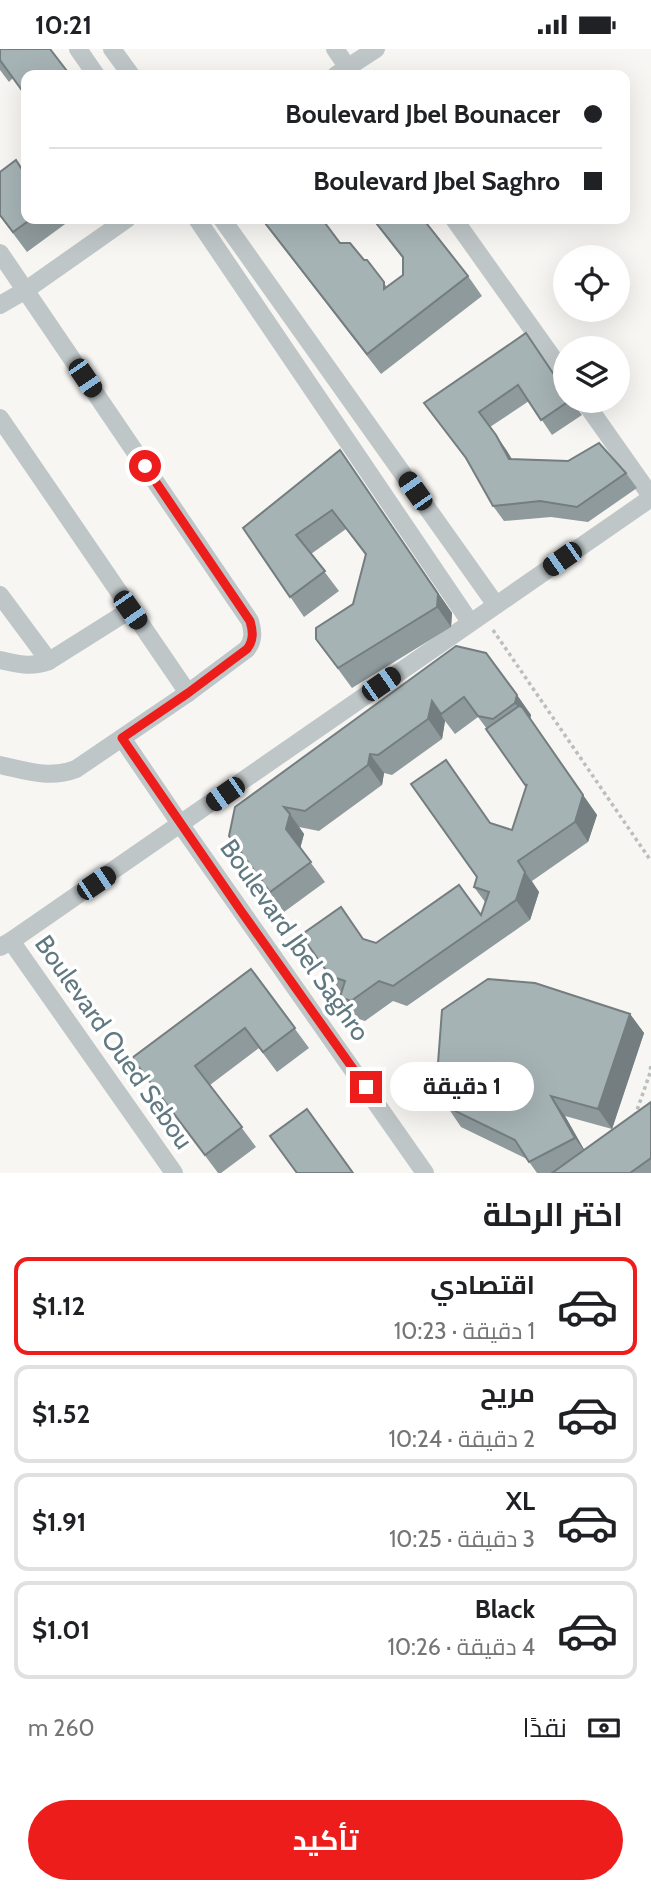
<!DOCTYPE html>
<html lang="ar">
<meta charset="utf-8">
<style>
:root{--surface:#fff;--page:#f2f2f2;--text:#202124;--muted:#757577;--line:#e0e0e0;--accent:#ed1d1c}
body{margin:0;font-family:Cabin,Cairo,sans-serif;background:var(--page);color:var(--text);direction:rtl;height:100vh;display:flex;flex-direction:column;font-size:26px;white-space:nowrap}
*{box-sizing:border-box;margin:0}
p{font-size:23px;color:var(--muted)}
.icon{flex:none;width:38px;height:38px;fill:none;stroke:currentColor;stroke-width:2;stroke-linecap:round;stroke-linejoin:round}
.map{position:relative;height:1124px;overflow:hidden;direction:ltr}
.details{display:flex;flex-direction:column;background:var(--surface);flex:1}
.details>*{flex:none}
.guide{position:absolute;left:21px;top:21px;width:609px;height:154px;border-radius:14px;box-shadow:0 7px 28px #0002;direction:rtl;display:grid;align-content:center;height:154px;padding:0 28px;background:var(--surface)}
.fabs{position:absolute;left:553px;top:196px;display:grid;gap:14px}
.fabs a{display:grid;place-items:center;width:77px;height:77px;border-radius:50%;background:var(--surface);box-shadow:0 7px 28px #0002;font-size:35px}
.end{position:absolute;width:32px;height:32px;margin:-16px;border:9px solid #ed1d1c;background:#fff;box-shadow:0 0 0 4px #fff}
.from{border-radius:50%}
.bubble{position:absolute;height:49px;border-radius:24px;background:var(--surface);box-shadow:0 7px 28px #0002;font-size:23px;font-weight:700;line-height:49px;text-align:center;direction:rtl}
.car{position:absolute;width:21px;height:42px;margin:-21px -10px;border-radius:9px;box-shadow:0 0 5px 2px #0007;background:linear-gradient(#222 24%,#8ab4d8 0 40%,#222 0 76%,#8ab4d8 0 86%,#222 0)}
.guide b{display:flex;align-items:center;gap:24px;height:66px;font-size:26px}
.guide b+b{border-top:2px solid var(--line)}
.guide i{width:18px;height:18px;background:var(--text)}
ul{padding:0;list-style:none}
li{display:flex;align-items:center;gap:21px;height:98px;margin:0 14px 10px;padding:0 14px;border:4px solid var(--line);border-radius:14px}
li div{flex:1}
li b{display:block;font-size:26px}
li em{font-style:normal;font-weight:700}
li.on{border-color:var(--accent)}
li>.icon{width:63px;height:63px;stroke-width:1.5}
h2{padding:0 28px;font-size:32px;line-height:84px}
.pay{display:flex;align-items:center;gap:18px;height:77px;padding:0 28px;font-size:26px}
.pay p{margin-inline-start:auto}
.cta{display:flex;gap:14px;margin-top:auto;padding:14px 28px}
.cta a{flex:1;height:80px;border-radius:42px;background:var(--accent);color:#fff;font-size:28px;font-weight:700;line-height:80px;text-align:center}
.status{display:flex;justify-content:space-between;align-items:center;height:49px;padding:0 35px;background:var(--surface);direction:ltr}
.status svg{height:19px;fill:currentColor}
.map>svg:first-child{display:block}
</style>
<div class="status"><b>10:21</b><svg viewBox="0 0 49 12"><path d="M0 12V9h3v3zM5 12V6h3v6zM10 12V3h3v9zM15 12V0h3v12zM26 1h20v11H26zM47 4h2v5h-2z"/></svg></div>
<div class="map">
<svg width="651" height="1124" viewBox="0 0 651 1124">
<rect width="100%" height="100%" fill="#f7f6f3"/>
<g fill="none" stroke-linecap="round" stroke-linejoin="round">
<g stroke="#b9bebf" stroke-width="3.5" stroke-dasharray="3.5 3.5" stroke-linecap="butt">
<path d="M493 581 651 812"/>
<path d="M635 1067 650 1024 651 1015"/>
</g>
<g stroke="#bfc6c8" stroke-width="18">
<path d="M78 0 96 26"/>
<path d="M112 0 131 26"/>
<path d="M335 0 353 26"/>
<path d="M336 26 376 0"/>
<path d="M197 170 470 573"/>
<path d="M222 170 496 556"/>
<path d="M454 170 565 326"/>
<path d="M0 204 250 572C253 582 254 591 247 600L188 644 76 720C50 730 27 722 0 716"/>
<path d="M0 256 26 241 127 170"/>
<path d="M584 352 651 447"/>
<path d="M0 369 188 644"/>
<path d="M0 546 49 612"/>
<path d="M0 611C19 615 30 619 49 612L130 561"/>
<path d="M122 689 181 776 425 1124"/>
<path d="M11 892 174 1124"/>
<path d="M0 898 11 892C225 745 437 596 651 449"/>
</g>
</g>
<g fill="#8f9a9c">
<path d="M0 0 26 26V48L13 29 9 33 0 21Z"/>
<path d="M0 123 26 170H72L27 203 0 167Z"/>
<path d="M261 170H322L340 194 364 211 387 238 403 226V210L372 170 468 227 482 247 381 325Z"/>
<path d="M526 284 565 352H572L582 366 552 386 529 352 490 378 507 402 512 410 626 424 637 439 588 473 551 468 504 472 493 457 469 414 424 354Z"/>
<path d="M340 401 452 564 451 578 352 639 316 590 353 555 366 507 346 480 311 505 339 542 304 568 243 479Z"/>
<path d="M456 597 517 646 531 666 530 670 597 766 588 793 532 832 539 843 530 871 407 957 393 952 365 972 353 968 340 948 341 943 301 886 363 890 376 894 481 866 485 853 474 838 490 774 512 781 526 738 486 680H487L478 668 455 685 445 672 442 690 392 726 384 724 382 736 319 782 299 778 304 785 300 799 325 833 284 863 229 787Z"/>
<path d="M251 920 309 999 277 1023 259 999 210 1036 256 1098 221 1124H218L132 1009Z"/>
<path d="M630 965 644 984 612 1080 565 1067 584 1101 651 1053V1124H537L527 1110 461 1078 436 1041Z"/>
</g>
<g fill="#747d7f">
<path d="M496 386 507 402 520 425 509 410Z"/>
<path d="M340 401 452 564 451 578 437 558Z"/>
<path d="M517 646 531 666 529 674 515 654Z"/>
<path d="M432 652 445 672 442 690 428 670Z"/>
<path d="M370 705 384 724 382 736 368 716Z"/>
<path d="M583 746 597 766 588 793 575 773Z"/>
<path d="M290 765 304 785 300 800 286 780Z"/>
<path d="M525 823 539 843 530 871 516 851Z"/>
<path d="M630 965 644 984 612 1080 598 1060Z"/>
<path d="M551 1047 565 1067 589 1109 575 1089Z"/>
</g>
<g fill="#a6b3b5" stroke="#747d7f" stroke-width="2">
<path d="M0 0H50L70 26H26V47L0 11Z"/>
<path d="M16 111 23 122 26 120V170H31L13 183 0 166V123Z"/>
<path d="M262 170H322L340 194H350L364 211H367L384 233V240L403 226V208L373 170H423L468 227 367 305Z"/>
<path d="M526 284 565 342V352H569L541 371 518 336 479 363 496 386 509 410 568 412 599 394 626 424 577 458 540 452 493 457 466 409 424 354Z"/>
<path d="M340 401 438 545 437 558 338 619 316 590V579L353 555 366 505 332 461 296 486 325 522 290 548 243 479Z"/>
<path d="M456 597 486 604 517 646 515 654 493 670 478 667 464 648 441 665 432 652 428 670 378 706 370 705 368 716 305 762 284 758 290 765 286 780 311 813 270 843 229 787 235 758Z"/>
<path d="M519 657 522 658 583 746 575 773 518 812 525 823 516 851 393 937 379 932 351 952 340 948 345 932 330 927 301 886 341 858 363 890 376 894 459 836 481 866 489 843 474 838 477 828 411 735 446 711 490 774 512 781 527 735 526 737 486 680Z"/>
<path d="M251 920 295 979 263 1003 245 979 195 1017 242 1078 205 1106 132 1009Z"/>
<path d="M488 930 535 934 630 965 598 1060 551 1047 575 1089 529 1113 515 1091 447 1058 436 1041 442 961Z"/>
<path d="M651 1053V1109L630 1124H552Z"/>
<path d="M307 1060 353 1124H297L270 1087Z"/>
</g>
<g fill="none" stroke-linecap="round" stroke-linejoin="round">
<path stroke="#ed1d1c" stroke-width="9" d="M145 417 250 572C253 582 254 591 247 600L188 644 122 689 241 862 366 1038"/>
</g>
<g text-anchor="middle" stroke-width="7" stroke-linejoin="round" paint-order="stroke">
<g font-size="26" fill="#607980" stroke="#fff">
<text transform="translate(295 891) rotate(55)" y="9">Boulevard Jbel Saghro</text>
<text transform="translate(114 993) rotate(55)" y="9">Boulevard Oued Sebou</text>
</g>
</g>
</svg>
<div class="fabs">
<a><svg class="icon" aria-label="locate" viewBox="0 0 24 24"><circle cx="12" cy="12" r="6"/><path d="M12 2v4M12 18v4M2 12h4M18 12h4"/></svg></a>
<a><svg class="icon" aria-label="layers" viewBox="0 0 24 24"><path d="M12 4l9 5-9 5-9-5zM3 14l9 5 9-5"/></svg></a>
</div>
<i class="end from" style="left:145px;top:417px"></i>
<i class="end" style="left:366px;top:1038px"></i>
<div class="bubble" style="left:390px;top:1013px;width:144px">1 دقيقة</div>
<i class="car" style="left:85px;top:329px;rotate:146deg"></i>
<i class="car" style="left:415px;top:442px;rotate:325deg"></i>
<i class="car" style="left:562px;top:510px;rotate:235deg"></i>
<i class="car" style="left:130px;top:561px;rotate:145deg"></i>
<i class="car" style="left:381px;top:635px;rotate:55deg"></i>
<i class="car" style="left:225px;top:745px;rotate:235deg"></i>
<i class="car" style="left:96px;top:834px;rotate:56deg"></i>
<div class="guide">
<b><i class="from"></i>Boulevard Jbel Bounacer</b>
<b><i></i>Boulevard Jbel Saghro</b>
</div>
</div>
<section class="details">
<h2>اختر الرحلة</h2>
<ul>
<li class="on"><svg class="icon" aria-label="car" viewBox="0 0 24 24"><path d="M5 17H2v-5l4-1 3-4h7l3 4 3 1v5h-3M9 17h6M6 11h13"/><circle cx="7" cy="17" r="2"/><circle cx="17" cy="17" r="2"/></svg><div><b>اقتصادي</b><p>1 دقيقة · 10:23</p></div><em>$1.12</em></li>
<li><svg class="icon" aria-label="car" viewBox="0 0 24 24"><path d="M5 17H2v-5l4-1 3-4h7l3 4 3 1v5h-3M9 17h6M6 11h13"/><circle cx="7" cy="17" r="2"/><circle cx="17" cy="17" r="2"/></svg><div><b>مريح</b><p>2 دقيقة · 10:24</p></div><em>$1.52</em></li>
<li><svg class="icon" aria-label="car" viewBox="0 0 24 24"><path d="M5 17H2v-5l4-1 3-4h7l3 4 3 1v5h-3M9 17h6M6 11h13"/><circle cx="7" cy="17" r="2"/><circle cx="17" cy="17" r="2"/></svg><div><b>XL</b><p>3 دقيقة · 10:25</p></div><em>$1.91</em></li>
<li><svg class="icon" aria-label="car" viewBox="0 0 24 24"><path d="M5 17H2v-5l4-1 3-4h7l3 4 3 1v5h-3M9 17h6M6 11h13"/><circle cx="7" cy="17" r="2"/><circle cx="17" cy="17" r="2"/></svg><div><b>Black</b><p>4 دقيقة · 10:26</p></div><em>$1.01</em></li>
</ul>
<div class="pay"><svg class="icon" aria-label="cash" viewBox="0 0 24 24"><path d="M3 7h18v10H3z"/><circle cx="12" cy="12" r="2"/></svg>نقدًا<p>260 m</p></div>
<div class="cta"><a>تأكيد</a></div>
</section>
